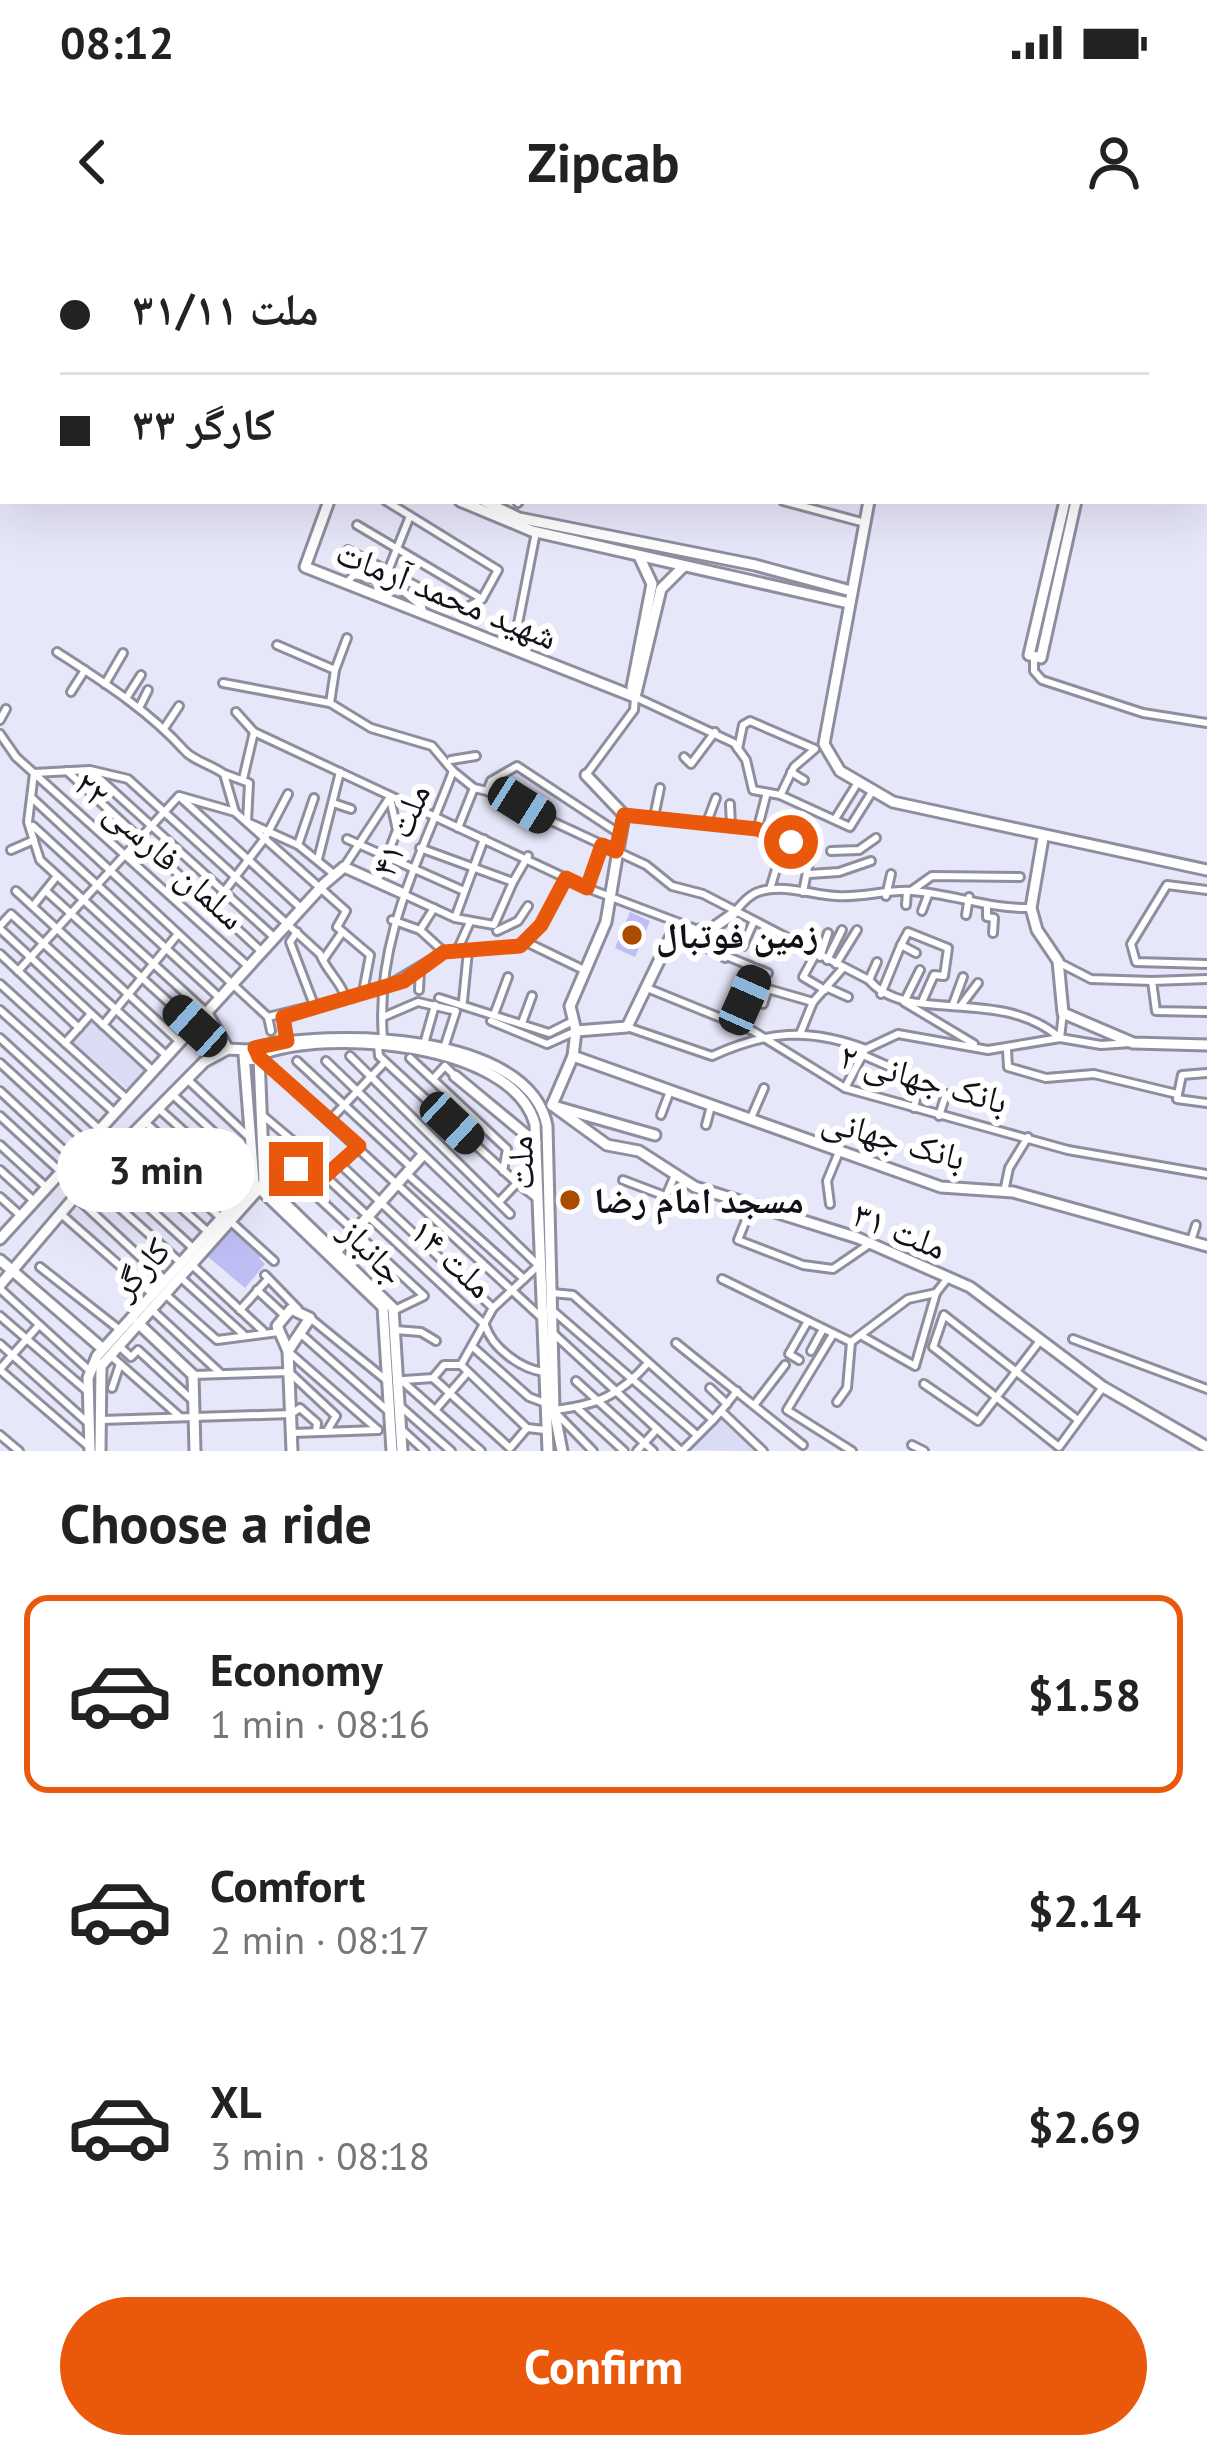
<!DOCTYPE html>
<meta charset="utf-8">
<style>
:root{--surface:#fff;--page:#f6f6f6;--text:#222;--muted:#767676;--line:#e0e0e0;--accent:#ea580c}
body{margin:0;font-family:"PT Sans","Noto Naskh Arabic",sans-serif;background:var(--page);color:var(--text);height:100vh;display:flex;flex-direction:column;font-size:45px;white-space:nowrap}
*{box-sizing:border-box;margin:0}
p{font-size:39px;color:var(--muted)}
.icon{flex:none;width:66px;height:66px;fill:none;stroke:currentColor;stroke-width:2;stroke-linecap:round;stroke-linejoin:round}
.map{position:relative;height:1211px;overflow:hidden}
.drawer{display:flex;flex-direction:column;background:var(--surface);flex:1}
.drawer>*{flex:none}
.hud{position:absolute;left:0px;top:0px;width:1209px;height:264px;box-shadow:0 12px 48px #0002;display:grid;align-content:center;height:264px;padding:0 60px;background:var(--surface)}
.end{position:absolute;width:54px;height:54px;margin:-27px;border:15px solid #ea580c;background:#fff;box-shadow:0 0 0 6px #fff}
.from{border-radius:50%}
.bubble{position:absolute;height:84px;border-radius:42px;background:var(--surface);box-shadow:0 12px 48px #0002;font-size:39px;font-weight:600;line-height:84px;text-align:center}
.car{position:absolute;width:36px;height:72px;margin:-36px -18px;border-radius:15px;box-shadow:0 0 9px 3px #0007;background:linear-gradient(#222 24%,#8ab4d8 0 40%,#222 0 76%,#8ab4d8 0 86%,#222 0)}
.hud b{display:flex;align-items:center;gap:42px;height:114px;font-size:45px}
.hud b+b{border-top:3px solid var(--line)}
.hud i{width:30px;height:30px;background:var(--text)}
ul{padding:0;list-style:none}
li{display:flex;align-items:center;gap:36px;height:198px;margin:0 24px 18px;padding:0 36px;border:6px solid transparent;border-radius:24px}
li div{flex:1}
li b{display:block;font-size:45px}
li em{font-style:normal;font-weight:600}
li.current{border-color:var(--accent)}
li>.icon{width:108px;height:108px;stroke-width:1.5}
h2{padding:0 60px;font-size:54px;line-height:144px}
.cta{display:flex;gap:24px;margin-top:auto;padding:24px 60px}
.cta a{flex:1;height:138px;border-radius:72px;background:var(--accent);color:#fff;font-size:48px;font-weight:600;line-height:138px;text-align:center}
.status{display:flex;justify-content:space-between;align-items:center;height:84px;padding:0 60px;background:var(--surface);direction:ltr}
.status svg{height:33px;fill:currentColor}
header{display:flex;justify-content:space-between;align-items:center;height:156px;padding:0 60px;background:var(--surface);font-size:54px;font-weight:600}
.map>svg:first-child{display:block}
</style>
<div class="status"><b>08:12</b><svg viewBox="0 0 49 12"><path d="M0 12V9h3v3zM5 12V6h3v6zM10 12V3h3v9zM15 12V0h3v12zM26 1h20v11H26zM47 4h2v5h-2z"/></svg></div>
<header><svg class="icon" aria-label="back" viewBox="0 0 24 24"><path d="M15 5l-7 7 7 7"/></svg>Zipcab<svg class="icon" aria-label="person" viewBox="0 0 24 24"><circle cx="12" cy="8" r="4"/><path d="M4 21q1-7 8-7t8 7"/></svg></header>
<div class="map">
<svg width="1207" height="1211" viewBox="0 0 1207 1211">
<rect width="100%" height="100%" fill="#e7e7fa"/>
<g fill="#dadbf4">
<path d="M93 780 145 828 128 849 72 802Z"/>
<path d="M721 1177 756 1211 690 1210Z"/>
</g>
<g fill="#bebef4">
<path d="M630 672 650 681 635 717 615 708Z"/>
<path d="M232 986 264 1013 259 1018 265 1024 245 1048 207 1016Z"/>
</g>
<g fill="none" stroke-linecap="round" stroke-linejoin="round">
<g stroke="#8e8e9f" stroke-width="12">
<g id="street">
<path d="M1055 0 1070 3"/>
<path d="M1046 3 1047 0"/>
<path d="M783 261 865 283"/>
<path d="M518 263 519 261"/>
<path d="M357 285 482 359"/>
<path d="M348 310 462 370 482 359 498 330 386 261"/>
<path d="M388 331 410 276"/>
<path d="M346 343 354 335 392 342 422 367 424 374"/>
<path d="M277 405 335 430 330 463"/>
<path d="M513 409 536 292"/>
<path d="M57 412C103 442 148 470 184 510 193 521 213 525 224 534L235 572"/>
<path d="M1034 417V431L1042 440 1143 473 1207 483"/>
<path d="M335 430 347 398"/>
<path d="M223 443 330 463 371 488 432 506 453 531"/>
<path d="M105 444 123 413"/>
<path d="M71 452 85 430"/>
<path d="M127 457 141 435"/>
<path d="M140 466 148 450"/>
<path d="M236 472 254 492 587 648 693 688"/>
<path d="M0 480 6 469"/>
<path d="M165 487 179 466"/>
<path d="M0 494 16 517 249 727"/>
<path d="M738 509 743 485 750 481 815 509 794 527 781 554"/>
<path d="M684 517 691 524 715 492"/>
<path d="M451 520 476 516"/>
<path d="M67 531 262 712"/>
<path d="M91 531 275 698"/>
<path d="M791 532 804 540"/>
<path d="M34 533 90 530 128 539 320 714C327 732 342 743 345 757"/>
<path d="M34 533 28 582 40 620 206 772"/>
<path d="M225 534 249 543 247 582 298 605 335 635"/>
<path d="M586 535 634 470 635 457 734 503 746 520 753 550 780 555 850 587 872 552"/>
<path d="M243 539 254 492"/>
<path d="M487 551 646 625 672 646 703 654 869 740C908 786 999 745 1060 798L1063 773"/>
<path d="M179 556 235 572 346 671 337 687 370 715 363 752"/>
<path d="M32 558 268 777 382 749 444 712 521 706 541 685 566 639"/>
<path d="M181 558 302 669"/>
<path d="M333 563 351 569"/>
<path d="M730 564 731 586"/>
<path d="M624 575 757 589 791 601"/>
<path d="M654 577 660 548"/>
<path d="M835 579 857 544"/>
<path d="M707 582 716 558"/>
<path d="M33 586 220 758"/>
<path d="M758 587 766 556"/>
<path d="M458 588 474 548"/>
<path d="M347 599 464 651"/>
<path d="M298 605 314 558"/>
<path d="M11 610 34 600"/>
<path d="M831 611 859 610 876 598"/>
<path d="M318 619 340 532"/>
<path d="M344 627 388 560"/>
<path d="M809 634 839 632 871 621"/>
<path d="M378 640 397 590 390 558"/>
<path d="M513 642 528 616"/>
<path d="M587 647 602 605"/>
<path d="M770 649 780 616 776 598"/>
<path d="M1207 650 1167 645 1131 704 1136 722 1207 724"/>
<path d="M16 651 180 802"/>
<path d="M46 651 195 786"/>
<path d="M911 651 932 636 1020 637"/>
<path d="M803 652 810 617"/>
<path d="M403 654 455 678 494 685 513 642 420 608"/>
<path d="M886 656 891 634"/>
<path d="M906 665 907 651"/>
<path d="M33 666 57 636"/>
<path d="M213 666 265 598 288 554"/>
<path d="M987 667V677L994 678 993 693"/>
<path d="M922 671 928 655"/>
<path d="M733 674C741 665 749 654 761 651 785 644 813 655 837 656 862 658 888 649 912 651 954 654 988 669 1031 668"/>
<path d="M966 675 969 657"/>
<path d="M455 678 484 599"/>
<path d="M392 680 420 690 444 712"/>
<path d="M0 686 11 674 167 816"/>
<path d="M0 689 153 831"/>
<path d="M420 690 434 668"/>
<path d="M497 691 518 681 528 666"/>
<path d="M297 692 290 702 314 765"/>
<path d="M677 696 768 733"/>
<path d="M526 702 586 731"/>
<path d="M901 705 908 692 948 708 944 736 934 735 922 762"/>
<path d="M457 711 470 682"/>
<path d="M0 714 79 788"/>
<path d="M815 715 803 737 825 750"/>
<path d="M820 717 828 693"/>
<path d="M725 718 730 705 743 706 753 683"/>
<path d="M323 720 341 694"/>
<path d="M827 720 842 690"/>
<path d="M1058 722 1091 739 1152 741"/>
<path d="M836 724 857 690"/>
<path d="M920 730 904 762 974 804"/>
<path d="M18 731 178 557"/>
<path d="M1207 739 1152 741 1156 771 1207 772"/>
<path d="M869 740 877 722"/>
<path d="M0 744 126 858"/>
<path d="M647 748 753 791 845 848 1068 910 1207 934"/>
<path d="M828 748 848 757"/>
<path d="M419 750 420 729"/>
<path d="M881 754 901 705 916 713"/>
<path d="M439 758 549 793 573 781"/>
<path d="M745 760 763 764 768 749 813 762"/>
<path d="M463 761 468 711"/>
<path d="M953 764 963 737"/>
<path d="M962 764 978 743"/>
<path d="M0 770 115 873"/>
<path d="M495 772 508 737"/>
<path d="M268 777 271 791"/>
<path d="M283 777 287 801"/>
<path d="M383 777 418 762 456 771 444 808"/>
<path d="M491 781 547 804 576 791"/>
<path d="M522 783 532 756"/>
<path d="M103 785 178 694"/>
<path d="M734 785 758 731"/>
<path d="M627 787 712 816C767 791 808 787 866 809L898 794 988 810 1060 798 1101 805 1131 803"/>
<path d="M800 794 813 762 843 728"/>
<path d="M0 798 99 889"/>
<path d="M383 799C375 700 419 621 453 531L474 548 487 551 491 541 517 526 620 594"/>
<path d="M65 803 91 774"/>
<path d="M424 804 435 765"/>
<path d="M378 805 379 816 517 943 499 962"/>
<path d="M1007 810 1008 827 1046 838 1094 834 1177 854"/>
<path d="M863 815 920 840 914 868"/>
<path d="M350 816 510 974"/>
<path d="M410 818 507 909 503 931"/>
<path d="M262 820 543 1079"/>
<path d="M297 821 412 928"/>
<path d="M326 821 537 1024"/>
<path d="M0 823 87 903"/>
<path d="M1207 833 1182 835 1177 859 1207 863"/>
<path d="M187 839 250 898"/>
<path d="M433 839 445 826 455 836"/>
<path d="M845 848 864 812"/>
<path d="M0 851 72 918"/>
<path d="M172 854 254 929"/>
<path d="M158 868 248 949"/>
<path d="M261 874 331 933"/>
<path d="M661 875 670 851"/>
<path d="M0 876 61 932"/>
<path d="M939 876 946 854"/>
<path d="M751 878 764 848"/>
<path d="M330 880 385 822"/>
<path d="M145 882 235 964"/>
<path d="M706 885 711 866"/>
<path d="M0 905 46 947"/>
<path d="M142 907 221 978"/>
<path d="M117 910 208 992"/>
<path d="M278 912 314 946 310 950 424 1056 393 1071"/>
<path d="M341 925 493 1068"/>
<path d="M341 925 359 906"/>
<path d="M0 930 34 961"/>
<path d="M110 932 194 1009"/>
<path d="M406 933 524 1039"/>
<path d="M325 936 485 1085C492 1108 521 1129 544 1132"/>
<path d="M623 940 673 959"/>
<path d="M90 941 181 1023"/>
<path d="M517 943 538 959"/>
<path d="M1004 952 1009 928 1028 897"/>
<path d="M666 956 675 935"/>
<path d="M0 957 21 976"/>
<path d="M76 957 165 1040"/>
<path d="M139 957 179 914"/>
<path d="M830 964 827 941 839 912"/>
<path d="M752 965 738 1000 803 1025 833 1029 868 1005"/>
<path d="M60 973 152 1054"/>
<path d="M230 981 274 1021"/>
<path d="M1191 1001 1196 985"/>
<path d="M191 1024 263 1091"/>
<path d="M40 1027 120 1090"/>
<path d="M265 1035 298 1069"/>
<path d="M180 1037 243 1094"/>
<path d="M722 1039 851 1102 908 1059 936 1053"/>
<path d="M0 1049 90 1131"/>
<path d="M257 1050 283 1074"/>
<path d="M552 1053 573 1055 713 1180 721 1171 763 1211"/>
<path d="M165 1054 217 1100 279 1092"/>
<path d="M151 1069 219 1132"/>
<path d="M240 1070 268 1039"/>
<path d="M552 1070 697 1195"/>
<path d="M0 1076 86 1150"/>
<path d="M310 1078 386 1140"/>
<path d="M395 1090 421 1092 436 1101"/>
<path d="M300 1093 387 1170"/>
<path d="M555 1095 681 1211"/>
<path d="M832 1096 787 1170 852 1211"/>
<path d="M862 1096 915 1126 936 1053 947 1039"/>
<path d="M1073 1099 1207 1149"/>
<path d="M676 1103 803 1205"/>
<path d="M0 1104 87 1182"/>
<path d="M119 1106 131 1117 138 1110 191 1159"/>
<path d="M474 1108 529 1157 545 1163"/>
<path d="M811 1111 823 1089"/>
<path d="M290 1113 378 1190"/>
<path d="M110 1115 179 1176"/>
<path d="M799 1120 789 1114 808 1081"/>
<path d="M461 1125 527 1188 545 1190"/>
<path d="M0 1129 39 1085"/>
<path d="M0 1130 87 1205"/>
<path d="M193 1135 289 1132 336 1176 327 1191"/>
<path d="M433 1138 510 1208 527 1188"/>
<path d="M401 1140 481 1211"/>
<path d="M404 1140 433 1138 444 1125H461L493 1068 540 1024"/>
<path d="M576 1141 653 1211"/>
<path d="M924 1144 978 1181 1039 1102"/>
<path d="M112 1148 120 1124"/>
<path d="M710 1148 727 1164"/>
<path d="M837 1162 847 1148 851 1102"/>
<path d="M755 1164 785 1125"/>
<path d="M400 1166 451 1211"/>
<path d="M576 1167 624 1211"/>
<path d="M436 1169 468 1132"/>
<path d="M554 1170C597 1165 619 1156 648 1123"/>
<path d="M721 1171 737 1151"/>
<path d="M556 1173 593 1211"/>
<path d="M101 1180 291 1174 300 1168 317 1183 316 1192"/>
<path d="M1078 1180 944 1075 933 1107 1059 1207 1103 1147"/>
<path d="M401 1189 425 1211"/>
<path d="M292 1193 378 1190"/>
<path d="M0 1195 19 1211"/>
<path d="M912 1205 924 1211"/>
<path d="M637 1211 657 1189"/>
<path d="M682 1211 713 1180"/>
</g>
</g>
<g stroke="#8e8e9f" stroke-width="15">
<g id="secondary">
<path d="M80 0 81 3"/>
<path d="M541 0 551 3"/>
<path d="M560 3 561 0"/>
<path d="M921 3V0"/>
<path d="M1126 3V0"/>
<path d="M1137 3 1138 0"/>
<path d="M0 43 3 44"/>
<path d="M0 54 3 55"/>
<path d="M1206 146 1207 147"/>
<path d="M329 261 305 327 635 457"/>
<path d="M460 261 532 291 849 363"/>
<path d="M484 261 519 278 755 325 851 351"/>
<path d="M869 261 824 504 840 531 893 562 1207 630"/>
<path d="M1065 261 1029 415 1041 418 1076 261"/>
<path d="M635 457 632 447 652 344 639 316"/>
<path d="M635 457 661 349 684 326"/>
<path d="M1043 598 1031 668 1037 690 1058 721 1063 773 1133 803 1207 805"/>
<path d="M207 773 228 809"/>
<path d="M576 791 627 787 672 694 713 688 733 674"/>
<path d="M255 808C327 789 529 791 547 886L554 1170 562 1211"/>
<path d="M260 815C325 788 513 802 535 884L548 1211"/>
<path d="M573 816 941 947 1013 952 1207 1006"/>
<path d="M259 817 264 943"/>
<path d="M455 836 536 903"/>
<path d="M552 865 607 905 639 911 695 947 858 998 970 1047 1103 1147 1207 1207"/>
<path d="M552 865 573 816 576 791 570 766 606 682 624 575 586 535"/>
<path d="M557 867 655 895"/>
<path d="M264 943 393 1068 402 1211"/>
<path d="M258 947 383 1067 392 1211"/>
<path d="M0 999 324 644 344 627 402 653"/>
<path d="M337 1011 422 916"/>
<path d="M0 1020 103 1109"/>
<path d="M0 1045 102 925 204 822 228 809 248 810"/>
<path d="M291 1069 310 1078 288 1111 277 1086Z"/>
<path d="M138 1083 193 1135 195 1211"/>
<path d="M288 1111 292 1211"/>
<path d="M90 1211 88 1138 97 1116 254 942 244 815 251 809 260 810 257 819 247 820"/>
<path d="M100 1211 101 1126 264 943"/>
</g>
</g>
<use href="#street" stroke="#fff" stroke-width="6"/>
<use href="#secondary" stroke="#fff" stroke-width="9"/>
</g>
<g fill="none" stroke-linecap="round" stroke-linejoin="round">
<path stroke="#ea580c" stroke-width="15" d="M296 929 314 946 359 906 259 817 255 808 287 801 283 777 404 741 444 712 520 706 541 685 566 638 587 648 602 605 616 611 624 575 757 589 791 602"/>
</g>
<g fill="#ab4b00" stroke="#fff" stroke-width="4.5">
<circle cx="632" cy="695" r="12"/>
<circle cx="570" cy="960" r="12"/>
</g>
<g text-anchor="middle" stroke-width="12" stroke-linejoin="round" paint-order="stroke">
<g font-size="36" fill="#111117" stroke="#fff">
<text transform="translate(447 354) rotate(22)" y="13">شهید محمد آرمات</text>
<text transform="translate(400 590) rotate(-67)" y="13">ملت ۴۱</text>
<text transform="translate(160 610) rotate(42)" y="13">سلمان فارسی ۲۲</text>
<text transform="translate(924 838) rotate(16)" y="13">بانک جهانی ۲</text>
<text transform="translate(894 898) rotate(16)" y="13">بانک جهانی</text>
<text transform="translate(520 923) rotate(-92)" y="13">ملت</text>
<text transform="translate(900 990) rotate(22)" y="13">ملت ۳۱</text>
<text transform="translate(373 1011) rotate(46)" y="13">جانباز</text>
<text transform="translate(452 1018) rotate(43)" y="13">ملت ۱۴</text>
<text transform="translate(140 1028) rotate(-48)" y="13">کارگر</text>
</g>
<g font-size="36" font-weight="bold" fill="#111117" stroke="#fff" text-anchor="start">
<text x="656" y="708">زمین فوتبال</text>
<text x="594" y="973">مسجد امام رضا</text>
</g>
</g>
</svg>
<i class="end from" style="left:791px;top:602px"></i>
<i class="end" style="left:296px;top:929px"></i>
<div class="bubble" style="left:57px;top:888px;width:198px">3 min</div>
<i class="car" style="left:522px;top:565px;rotate:122deg"></i>
<i class="car" style="left:745px;top:760px;rotate:24deg"></i>
<i class="car" style="left:195px;top:786px;rotate:312deg"></i>
<i class="car" style="left:452px;top:883px;rotate:133deg"></i>
<div class="hud">
<b><i class="from"></i>ملت ۳۱/۱۱</b>
<b><i></i>کارگر ۳۳</b>
</div>
</div>
<section class="drawer">
<h2>Choose a ride</h2>
<ul>
<li class="current"><svg class="icon" aria-label="car" viewBox="0 0 24 24"><path d="M5 17H2v-5l4-1 3-4h7l3 4 3 1v5h-3M9 17h6M6 11h13"/><circle cx="7" cy="17" r="2"/><circle cx="17" cy="17" r="2"/></svg><div><b>Economy</b><p>1 min · 08:16</p></div><em>$1.58</em></li>
<li><svg class="icon" aria-label="car" viewBox="0 0 24 24"><path d="M5 17H2v-5l4-1 3-4h7l3 4 3 1v5h-3M9 17h6M6 11h13"/><circle cx="7" cy="17" r="2"/><circle cx="17" cy="17" r="2"/></svg><div><b>Comfort</b><p>2 min · 08:17</p></div><em>$2.14</em></li>
<li><svg class="icon" aria-label="car" viewBox="0 0 24 24"><path d="M5 17H2v-5l4-1 3-4h7l3 4 3 1v5h-3M9 17h6M6 11h13"/><circle cx="7" cy="17" r="2"/><circle cx="17" cy="17" r="2"/></svg><div><b>XL</b><p>3 min · 08:18</p></div><em>$2.69</em></li>
</ul>
<div class="cta"><a>Confirm</a></div>
</section>
